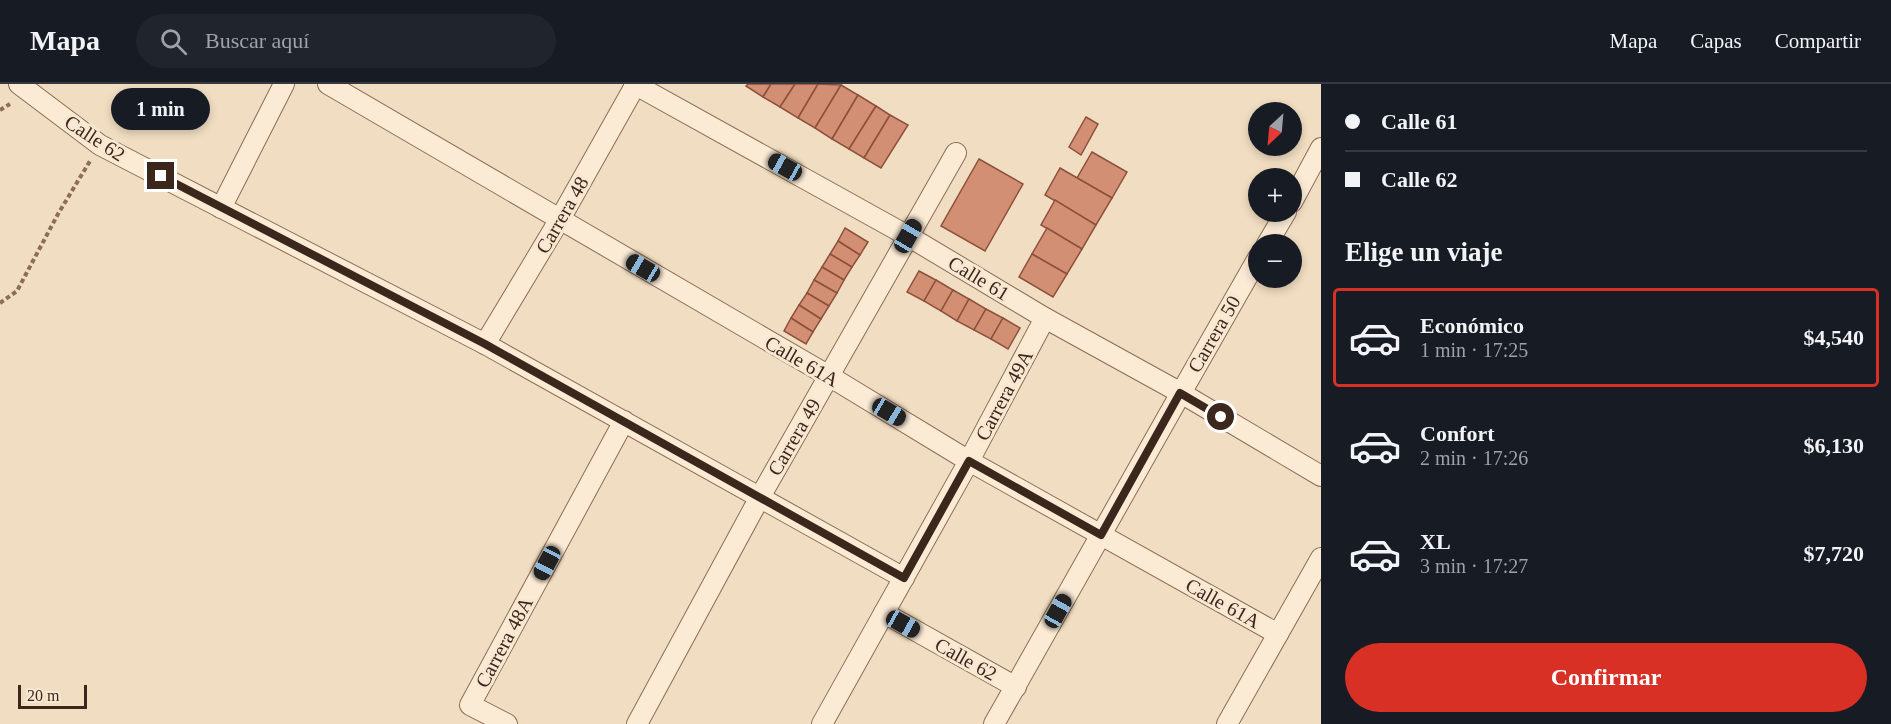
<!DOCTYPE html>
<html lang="es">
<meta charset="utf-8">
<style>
:root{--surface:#171b24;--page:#20242c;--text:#f1f3f6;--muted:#9ea1a6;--line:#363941;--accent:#d93025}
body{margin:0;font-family:"Times New Roman",serif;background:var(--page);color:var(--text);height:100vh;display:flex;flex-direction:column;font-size:22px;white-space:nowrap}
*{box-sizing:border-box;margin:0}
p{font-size:20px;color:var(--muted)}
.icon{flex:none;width:33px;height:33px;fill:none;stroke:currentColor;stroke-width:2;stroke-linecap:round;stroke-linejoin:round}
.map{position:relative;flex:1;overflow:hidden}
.sheet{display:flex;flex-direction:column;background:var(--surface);width:570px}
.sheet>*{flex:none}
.top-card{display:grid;align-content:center;height:132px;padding:0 24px;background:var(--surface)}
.needle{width:39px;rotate:206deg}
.tools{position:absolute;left:1248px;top:18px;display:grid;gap:12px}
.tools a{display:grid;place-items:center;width:54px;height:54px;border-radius:50%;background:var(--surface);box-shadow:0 3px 9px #0003;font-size:30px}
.scale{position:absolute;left:18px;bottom:15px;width:69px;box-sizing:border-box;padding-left:6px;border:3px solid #3b271c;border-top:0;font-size:16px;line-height:21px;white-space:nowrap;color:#3b271c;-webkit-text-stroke:4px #f8e8d1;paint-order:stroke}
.end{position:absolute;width:27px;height:27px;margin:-14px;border:8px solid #3b271c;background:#fff;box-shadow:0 0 0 3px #fff}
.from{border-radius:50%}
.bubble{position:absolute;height:42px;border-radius:21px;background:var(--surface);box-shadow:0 3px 9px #0003;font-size:20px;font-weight:700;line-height:42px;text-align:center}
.car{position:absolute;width:18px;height:36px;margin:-18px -9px;border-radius:8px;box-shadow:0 0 4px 2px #0007;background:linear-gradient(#222 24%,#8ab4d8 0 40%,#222 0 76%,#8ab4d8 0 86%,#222 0)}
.top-card b{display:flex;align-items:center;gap:21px;height:57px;font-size:22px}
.top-card b+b{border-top:2px solid var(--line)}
.top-card i{width:15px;height:15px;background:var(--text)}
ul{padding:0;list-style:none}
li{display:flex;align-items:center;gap:18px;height:99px;margin:0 12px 9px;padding:0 12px;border:3px solid transparent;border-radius:6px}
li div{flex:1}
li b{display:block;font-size:22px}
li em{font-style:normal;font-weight:700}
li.on{border-color:var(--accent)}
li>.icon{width:54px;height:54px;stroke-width:1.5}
h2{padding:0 24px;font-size:27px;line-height:72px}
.button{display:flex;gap:12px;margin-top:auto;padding:12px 24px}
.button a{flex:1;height:69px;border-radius:36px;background:var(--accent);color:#fff;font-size:24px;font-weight:700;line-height:69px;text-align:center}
header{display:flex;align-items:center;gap:36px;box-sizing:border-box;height:84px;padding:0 30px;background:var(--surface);border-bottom:2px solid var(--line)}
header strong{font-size:28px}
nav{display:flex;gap:33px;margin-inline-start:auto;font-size:21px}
.search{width:420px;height:54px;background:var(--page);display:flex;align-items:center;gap:15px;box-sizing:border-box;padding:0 21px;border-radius:33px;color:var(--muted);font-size:22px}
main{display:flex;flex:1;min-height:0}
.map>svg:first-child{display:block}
</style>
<header>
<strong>Mapa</strong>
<div class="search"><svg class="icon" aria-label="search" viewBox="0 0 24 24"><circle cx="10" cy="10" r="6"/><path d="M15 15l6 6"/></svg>Buscar aquí</div>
<nav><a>Mapa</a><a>Capas</a><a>Compartir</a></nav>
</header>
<main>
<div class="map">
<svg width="1321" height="640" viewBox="0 0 1321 640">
<rect width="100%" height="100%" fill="#f1ddc1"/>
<g fill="#d28f74" stroke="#8d513b" stroke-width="1.5">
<path d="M748 0H771L763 13 746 2Z"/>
<path d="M771 0H795L780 23 763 13Z"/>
<path d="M795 0H818L798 34 780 23Z"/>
<path d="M818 0 841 1 815 44 798 34Z"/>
<path d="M841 1 858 11 832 55 815 44Z"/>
<path d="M858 11 876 22 849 65 832 55Z"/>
<path d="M876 22 890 31 864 74 849 65Z"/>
<path d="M890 31 908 41 881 84 864 74Z"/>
<path d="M1086 33 1098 40 1081 71 1069 63Z"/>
<path d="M1092 68 1127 88 1112 114 1077 94Z"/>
<path d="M979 75 1023 100 985 167 941 142Z"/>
<path d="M1060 84 1112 114 1096 141 1045 111Z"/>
<path d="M1055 116 1096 141 1082 165 1041 141Z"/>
<path d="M845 144 868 158 860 171 838 157Z"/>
<path d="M1047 144 1082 165 1067 190 1032 170Z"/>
<path d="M838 157 860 171 852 183 830 170Z"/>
<path d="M830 170 852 183 844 196 822 183Z"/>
<path d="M1032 170 1067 190 1053 213 1019 193Z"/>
<path d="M822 183 844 196 837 209 814 196Z"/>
<path d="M919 187 936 196 924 217 907 208Z"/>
<path d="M814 196 837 209 829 222 807 209Z"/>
<path d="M936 196 953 206 941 227 924 217Z"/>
<path d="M953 206 969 215 957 237 941 227Z"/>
<path d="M807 209 829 222 821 235 799 221Z"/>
<path d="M969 215 986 225 974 246 957 237Z"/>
<path d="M799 221 821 235 813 248 791 234Z"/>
<path d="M986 225 1003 234 991 255 974 246Z"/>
<path d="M791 234 813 248 806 260 784 247Z"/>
<path d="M1003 234 1020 244 1008 265 991 255Z"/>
</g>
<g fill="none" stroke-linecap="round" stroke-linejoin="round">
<g stroke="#8c6d57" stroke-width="22">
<g id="minor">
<path d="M19 0 100 61 485 260 904 494"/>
<path d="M328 0 829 292 969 377 1278 550"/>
<path d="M634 0 908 152 1045 234 1181 309 1321 392"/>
<path d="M1292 118 1321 64"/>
<path d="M221 124 284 0"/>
<path d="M1267 160 1286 128"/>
<path d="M485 260 560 135 636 0"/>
<path d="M884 529 1016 603"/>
<path d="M507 640 470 621 624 337"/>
<path d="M637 640 760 413 956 69"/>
<path d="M822 640 969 377 1045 234"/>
<path d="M994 640 1181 309 1258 174"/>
<path d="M1227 640 1321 474"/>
</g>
</g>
<g stroke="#8c6d57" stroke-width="4" stroke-dasharray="4.5 3" stroke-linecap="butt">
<path d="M0 26 10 20"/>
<path d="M0 219 17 207 58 130 90 77"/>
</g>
<use href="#minor" stroke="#fbebd5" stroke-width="20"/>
</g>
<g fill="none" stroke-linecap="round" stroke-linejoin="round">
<path stroke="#3b271c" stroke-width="8" d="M161 92 485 260 904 494 969 377 1101 451 1180 309 1221 333"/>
</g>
<g text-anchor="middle" stroke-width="6" stroke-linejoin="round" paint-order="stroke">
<g font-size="20" fill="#3b271c" stroke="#f8e8d1">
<text transform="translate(95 54) rotate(33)" y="7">Calle 62</text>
<text transform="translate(562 131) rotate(-60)" y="7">Carrera 48</text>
<text transform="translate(979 194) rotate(31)" y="7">Calle 61</text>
<text transform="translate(1214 250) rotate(-60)" y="7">Carrera 50</text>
<text transform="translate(802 277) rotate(30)" y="7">Calle 61A</text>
<text transform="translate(1004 311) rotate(-62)" y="7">Carrera 49A</text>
<text transform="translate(794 353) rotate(-60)" y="7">Carrera 49</text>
<text transform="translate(1223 519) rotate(29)" y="7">Calle 61A</text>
<text transform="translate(504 558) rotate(-62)" y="7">Carrera 48A</text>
<text transform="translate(966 575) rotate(29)" y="7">Calle 62</text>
</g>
</g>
</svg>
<div class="tools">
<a><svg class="needle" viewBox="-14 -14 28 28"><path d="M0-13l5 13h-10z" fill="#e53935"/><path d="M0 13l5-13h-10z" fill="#9ea1a6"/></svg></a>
<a>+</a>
<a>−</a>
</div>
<div class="scale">20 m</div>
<i class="end from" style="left:1221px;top:333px"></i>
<i class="end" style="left:161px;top:92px"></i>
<div class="bubble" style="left:111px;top:4px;width:99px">1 min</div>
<i class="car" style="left:785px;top:83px;rotate:299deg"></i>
<i class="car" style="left:908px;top:152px;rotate:30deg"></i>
<i class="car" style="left:643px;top:184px;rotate:300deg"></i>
<i class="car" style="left:889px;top:328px;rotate:121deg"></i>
<i class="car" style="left:547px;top:479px;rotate:208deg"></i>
<i class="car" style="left:1058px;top:527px;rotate:29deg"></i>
<i class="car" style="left:903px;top:540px;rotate:119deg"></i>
</div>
<section class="sheet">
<div class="top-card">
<b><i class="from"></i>Calle 61</b>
<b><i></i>Calle 62</b>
</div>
<h2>Elige un viaje</h2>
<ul>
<li class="on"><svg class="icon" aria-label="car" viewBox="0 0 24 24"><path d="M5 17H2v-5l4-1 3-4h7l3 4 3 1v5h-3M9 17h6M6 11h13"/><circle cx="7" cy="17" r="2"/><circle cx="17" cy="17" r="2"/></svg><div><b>Económico</b><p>1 min · 17:25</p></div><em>$4,540</em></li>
<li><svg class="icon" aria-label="car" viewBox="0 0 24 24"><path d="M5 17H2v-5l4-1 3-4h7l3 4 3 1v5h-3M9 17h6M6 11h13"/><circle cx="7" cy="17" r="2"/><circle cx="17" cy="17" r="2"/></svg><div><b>Confort</b><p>2 min · 17:26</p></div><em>$6,130</em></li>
<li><svg class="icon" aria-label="car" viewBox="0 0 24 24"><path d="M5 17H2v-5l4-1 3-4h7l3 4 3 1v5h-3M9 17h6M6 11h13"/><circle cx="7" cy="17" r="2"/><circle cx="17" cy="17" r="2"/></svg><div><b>XL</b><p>3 min · 17:27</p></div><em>$7,720</em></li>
</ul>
<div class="button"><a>Confirmar</a></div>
</section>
</main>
